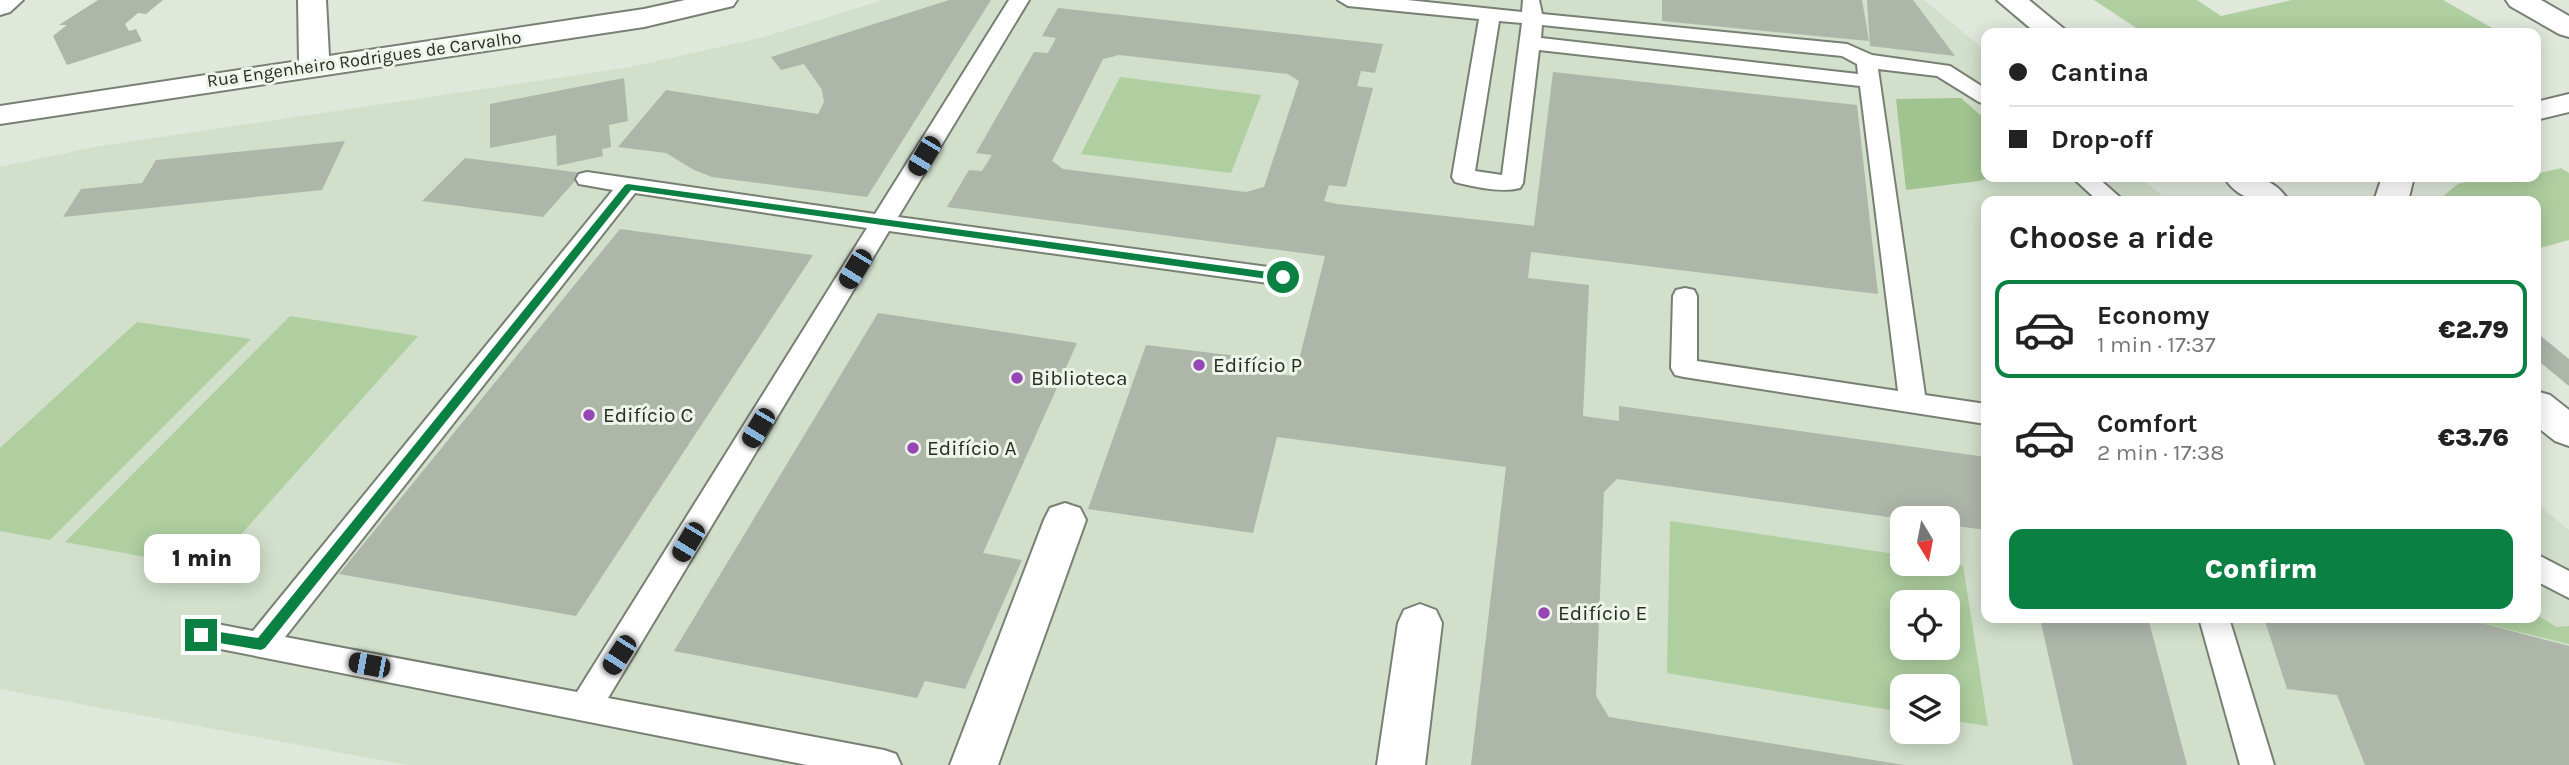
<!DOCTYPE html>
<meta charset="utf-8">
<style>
:root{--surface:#fff;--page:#f6f6f6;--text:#222;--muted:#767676;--line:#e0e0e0;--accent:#0b8043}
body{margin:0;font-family:Karla,sans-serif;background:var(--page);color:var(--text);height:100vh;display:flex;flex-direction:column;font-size:26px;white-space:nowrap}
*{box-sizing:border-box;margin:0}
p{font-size:23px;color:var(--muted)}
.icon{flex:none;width:38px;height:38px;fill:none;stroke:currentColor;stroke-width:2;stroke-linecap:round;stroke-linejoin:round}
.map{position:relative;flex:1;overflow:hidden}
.sheet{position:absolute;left:1981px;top:196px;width:560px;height:427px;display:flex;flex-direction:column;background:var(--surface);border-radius:14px;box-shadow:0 4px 18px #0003}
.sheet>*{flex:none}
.banner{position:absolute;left:1981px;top:28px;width:560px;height:154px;border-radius:14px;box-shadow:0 4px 18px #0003;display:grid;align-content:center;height:154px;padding:0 28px;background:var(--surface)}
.needle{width:46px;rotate:170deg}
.fabs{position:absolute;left:1890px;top:506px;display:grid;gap:14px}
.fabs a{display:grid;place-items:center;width:70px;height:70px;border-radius:14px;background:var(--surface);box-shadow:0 4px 18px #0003;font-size:35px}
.end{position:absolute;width:32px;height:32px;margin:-16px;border:9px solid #0b8043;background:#fff;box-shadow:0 0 0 4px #fff}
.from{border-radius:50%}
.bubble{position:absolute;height:49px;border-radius:14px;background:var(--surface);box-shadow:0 4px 18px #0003;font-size:23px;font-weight:800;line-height:49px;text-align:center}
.car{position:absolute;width:21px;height:42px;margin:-21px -10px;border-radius:9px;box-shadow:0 0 5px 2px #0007;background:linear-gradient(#222 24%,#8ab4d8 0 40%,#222 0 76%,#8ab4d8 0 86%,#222 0)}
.banner b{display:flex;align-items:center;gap:24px;height:66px;font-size:26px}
.banner b+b{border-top:2px solid var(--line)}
.banner i{width:18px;height:18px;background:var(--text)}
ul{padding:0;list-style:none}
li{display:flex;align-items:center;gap:21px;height:98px;margin:0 14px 10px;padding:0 14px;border:4px solid transparent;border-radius:14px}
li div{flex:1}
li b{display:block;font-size:26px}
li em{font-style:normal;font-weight:800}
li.active{border-color:var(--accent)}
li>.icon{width:63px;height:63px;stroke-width:1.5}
h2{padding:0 28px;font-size:32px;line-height:84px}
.primary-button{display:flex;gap:14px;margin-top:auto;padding:14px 28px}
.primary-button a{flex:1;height:80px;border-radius:14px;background:var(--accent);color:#fff;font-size:28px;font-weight:800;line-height:80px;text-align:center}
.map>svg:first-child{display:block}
</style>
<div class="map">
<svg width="2569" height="765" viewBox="0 0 2569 765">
<rect width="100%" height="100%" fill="#dfe8db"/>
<path fill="#d1dfcb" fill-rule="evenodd" d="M883 0H1924L1986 51V177H2139L2169 201H1986V618H2536V503L2569 530V765H407L0 689V167L94 147 631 67 764 37ZM1902 518H1948V564H1902ZM1902 602H1948V648H1902ZM1902 686H1948V732H1902Z"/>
<g fill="#afcfa0" fill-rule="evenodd">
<path d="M2094 0H2197L2221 16 2292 0H2443L2501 33H2144Z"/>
<path d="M1120 77 1261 95 1231 173 1081 154Z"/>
<path d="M2561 168 2569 173V240L2536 249V201H2437L2458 184 2486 177H2536V174Z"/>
<path d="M290 316 418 336 210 569 65 542Z"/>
<path d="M137 322 251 339 50 540 0 531V448Z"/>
<path d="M1670 521 1902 555V564L1963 565 1988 726 1948 720V686H1902V712L1667 673ZM1902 602H1948V648H1902Z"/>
<path d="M2536 614 2556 627 2569 626V644L2461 618H2536Z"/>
</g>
<path fill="#a0c390" d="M1961 98 1986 120V177H1991L1979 181 1906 190 1896 99Z"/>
<g fill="#aeb6aa" fill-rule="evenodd">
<path d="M98 0H163L146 14 138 13 125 24 129 31 136 29 142 41 67 65 53 36 67 25H59Z"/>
<path d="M949 0H991L867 197 712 177 694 170 666 153 618 147 666 90 818 114 824 102 822 90 804 64 781 70 771 57Z"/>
<path d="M1662 0H1862L1869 41 1662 21Z"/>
<path d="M1867 0H1913L1955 56 1870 46Z"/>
<path d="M1058 8 1383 44 1375 73 1361 71 1357 86 1373 88 1346 187 1329 185 1324 201 1337 204 1534 226 1553 72 1857 105 1878 294 1531 252 1528 278 1589 285 1583 416 1619 421V406L1986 457V530L1948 525V518L1902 519 1617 479 1604 492 1596 696 1609 717 1904 765H1471L1506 467 1277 437 1253 533 1088 509 1146 345 1262 359 1258 372 1295 376 1325 256 947 207 969 170 982 171 992 155 976 153 1034 52 1048 53 1056 38 1042 36ZM1119 55 1288 74 1299 81 1264 187 1246 192 1063 169 1052 161 1103 59Z"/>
<path d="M624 78 628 121 609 125 611 147 602 149 603 156 557 166 556 135 490 148V104Z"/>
<path d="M345 141 322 190 63 217 81 189 142 183 156 160Z"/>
<path d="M465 158 582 173 543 217 422 201Z"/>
<path d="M620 229 813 255 576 616 339 574Z"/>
<path d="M878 313 1077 343 983 553 1022 560 965 689 925 681 917 698 674 651Z"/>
<path d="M2536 332 2569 359V386L2536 359Z"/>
<path d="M2040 618H2148L2187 765H2073Z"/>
<path d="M2264 618H2443L2481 623 2569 646V765H2365L2337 695 2287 689Z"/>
</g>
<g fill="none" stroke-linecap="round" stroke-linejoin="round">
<g stroke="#788074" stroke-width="4">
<g id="service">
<path d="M1009 0H1029L898 217 1283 269 1292 271 1295 277 1292 283 1283 285 889 231 608 698 884 750 896 754 901 765H807L190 643 186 634 190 625 201 621 253 631 613 190 579 184 576 179 579 174 587 172 875 214ZM635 193 867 228 577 692 285 637Z"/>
<path d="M1338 0H1407L1522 12 1523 0H1539L1542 14 1847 44 1872 55 1950 66 1986 89V104L1979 102 1937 76 1878 69 1925 395 1986 404V424L1684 377 1675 375 1671 368 1673 296 1676 290 1685 288 1694 290 1697 296V361L1898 391 1860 86 1539 50 1523 183 1520 188C1501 193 1474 187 1455 182L1452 177 1479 19 1348 6ZM1499 21 1522 23 1502 175 1475 171ZM1542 25 1842 56 1857 64 1858 74 1541 38Z"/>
<path d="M2072 177H2097L2124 201H2098Z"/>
<path d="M2536 554 2569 571V598L2536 581Z"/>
<path d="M2199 618H2229L2274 765H2240Z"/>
</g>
</g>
<g stroke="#788074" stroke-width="4">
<g id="pedestrian">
<path d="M1065 503 1080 508 1086 520 998 765H950L1044 520 1050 508Z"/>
<path d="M1420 604 1436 610 1442 623 1425 765H1377L1398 623 1404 610Z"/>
</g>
</g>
<g stroke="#788074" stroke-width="4">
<path id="minor" d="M298 0H326L329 56 644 9 685 0H737L733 6 644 27 0 124V106L299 61Z"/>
</g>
<g stroke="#788074" stroke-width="4">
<g id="tertiary">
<path d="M1997 0H2029L2069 33H2036Z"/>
<path d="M2569 94V112L2536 120V102Z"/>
<path d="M2224 177C2252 177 2271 174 2289 201 2262 202 2239 202 2224 177Z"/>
<path d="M2382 177H2414L2408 201H2374Z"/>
<path d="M2536 391 2550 395 2569 410V446L2555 441 2536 426Z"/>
</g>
</g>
<g stroke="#788074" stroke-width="4">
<path id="secondary" d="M0 0H23L10 12 0 15Z"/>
</g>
<g stroke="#788074" stroke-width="4">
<path id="trunk" d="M2506 0H2541L2569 16V37L2559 34 2510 6Z"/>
</g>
<use href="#service" fill="#fff" fill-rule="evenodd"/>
<use href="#pedestrian" fill="#fff" fill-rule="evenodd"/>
<use href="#minor" fill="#fff" fill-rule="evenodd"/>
<use href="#tertiary" fill="#fff" fill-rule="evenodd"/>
<use href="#secondary" fill="#fff" fill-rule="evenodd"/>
<use href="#trunk" fill="#fff" fill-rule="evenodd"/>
</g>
<path fill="#0b8043" d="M628 184 1283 274 1288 277 1283 281 631 190 265 648 261 650 196 639 194 635 201 629 258 638 625 185Z"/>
<g fill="#9746b6" stroke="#ecf5e8" stroke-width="2.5">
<circle cx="1199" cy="365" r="7"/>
<circle cx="1017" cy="378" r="7"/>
<circle cx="589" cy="415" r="7"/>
<circle cx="913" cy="448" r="7"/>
<circle cx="1544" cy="613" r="7"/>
</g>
<g text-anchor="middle" stroke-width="6" stroke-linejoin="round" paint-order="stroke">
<g font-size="18" fill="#282b26" stroke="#ecf5e8">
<text transform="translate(364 59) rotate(-8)" y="6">Rua Engenheiro Rodrigues de Carvalho</text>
</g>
<g font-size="21" fill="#282b26" stroke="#ecf5e8" text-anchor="start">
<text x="1213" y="372">Edifício P</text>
<text x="1031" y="385">Biblioteca</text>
<text x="603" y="422">Edifício C</text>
<text x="927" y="455">Edifício A</text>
<text x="1558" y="620">Edifício E</text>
</g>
</g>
</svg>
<div class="fabs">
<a><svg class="needle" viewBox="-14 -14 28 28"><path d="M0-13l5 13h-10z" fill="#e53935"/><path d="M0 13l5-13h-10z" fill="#767676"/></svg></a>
<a><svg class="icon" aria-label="locate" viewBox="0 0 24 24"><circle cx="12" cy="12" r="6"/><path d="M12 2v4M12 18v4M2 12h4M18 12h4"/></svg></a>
<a><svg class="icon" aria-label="layers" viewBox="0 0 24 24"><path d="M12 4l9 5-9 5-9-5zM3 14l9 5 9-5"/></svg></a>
</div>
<i class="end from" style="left:1283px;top:277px"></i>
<i class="end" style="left:201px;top:635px"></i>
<div class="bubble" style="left:144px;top:534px;width:116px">1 min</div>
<i class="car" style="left:924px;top:156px;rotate:211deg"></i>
<i class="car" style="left:855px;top:269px;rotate:211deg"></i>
<i class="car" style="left:758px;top:428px;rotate:211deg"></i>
<i class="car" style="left:688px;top:542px;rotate:211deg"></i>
<i class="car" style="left:619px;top:655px;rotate:213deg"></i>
<i class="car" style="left:369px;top:665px;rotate:281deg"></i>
<div class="banner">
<b><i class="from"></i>Cantina</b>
<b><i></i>Drop-off</b>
</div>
<section class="sheet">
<h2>Choose a ride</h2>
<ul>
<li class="active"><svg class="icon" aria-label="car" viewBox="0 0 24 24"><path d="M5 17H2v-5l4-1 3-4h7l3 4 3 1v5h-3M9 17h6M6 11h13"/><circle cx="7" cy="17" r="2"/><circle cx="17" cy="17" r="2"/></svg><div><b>Economy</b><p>1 min · 17:37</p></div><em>€2.79</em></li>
<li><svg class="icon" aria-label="car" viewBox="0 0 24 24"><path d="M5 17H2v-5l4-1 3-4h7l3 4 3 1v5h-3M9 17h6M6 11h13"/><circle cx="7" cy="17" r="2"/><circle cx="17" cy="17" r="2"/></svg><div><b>Comfort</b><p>2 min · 17:38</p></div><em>€3.76</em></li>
</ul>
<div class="primary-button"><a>Confirm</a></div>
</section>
</div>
